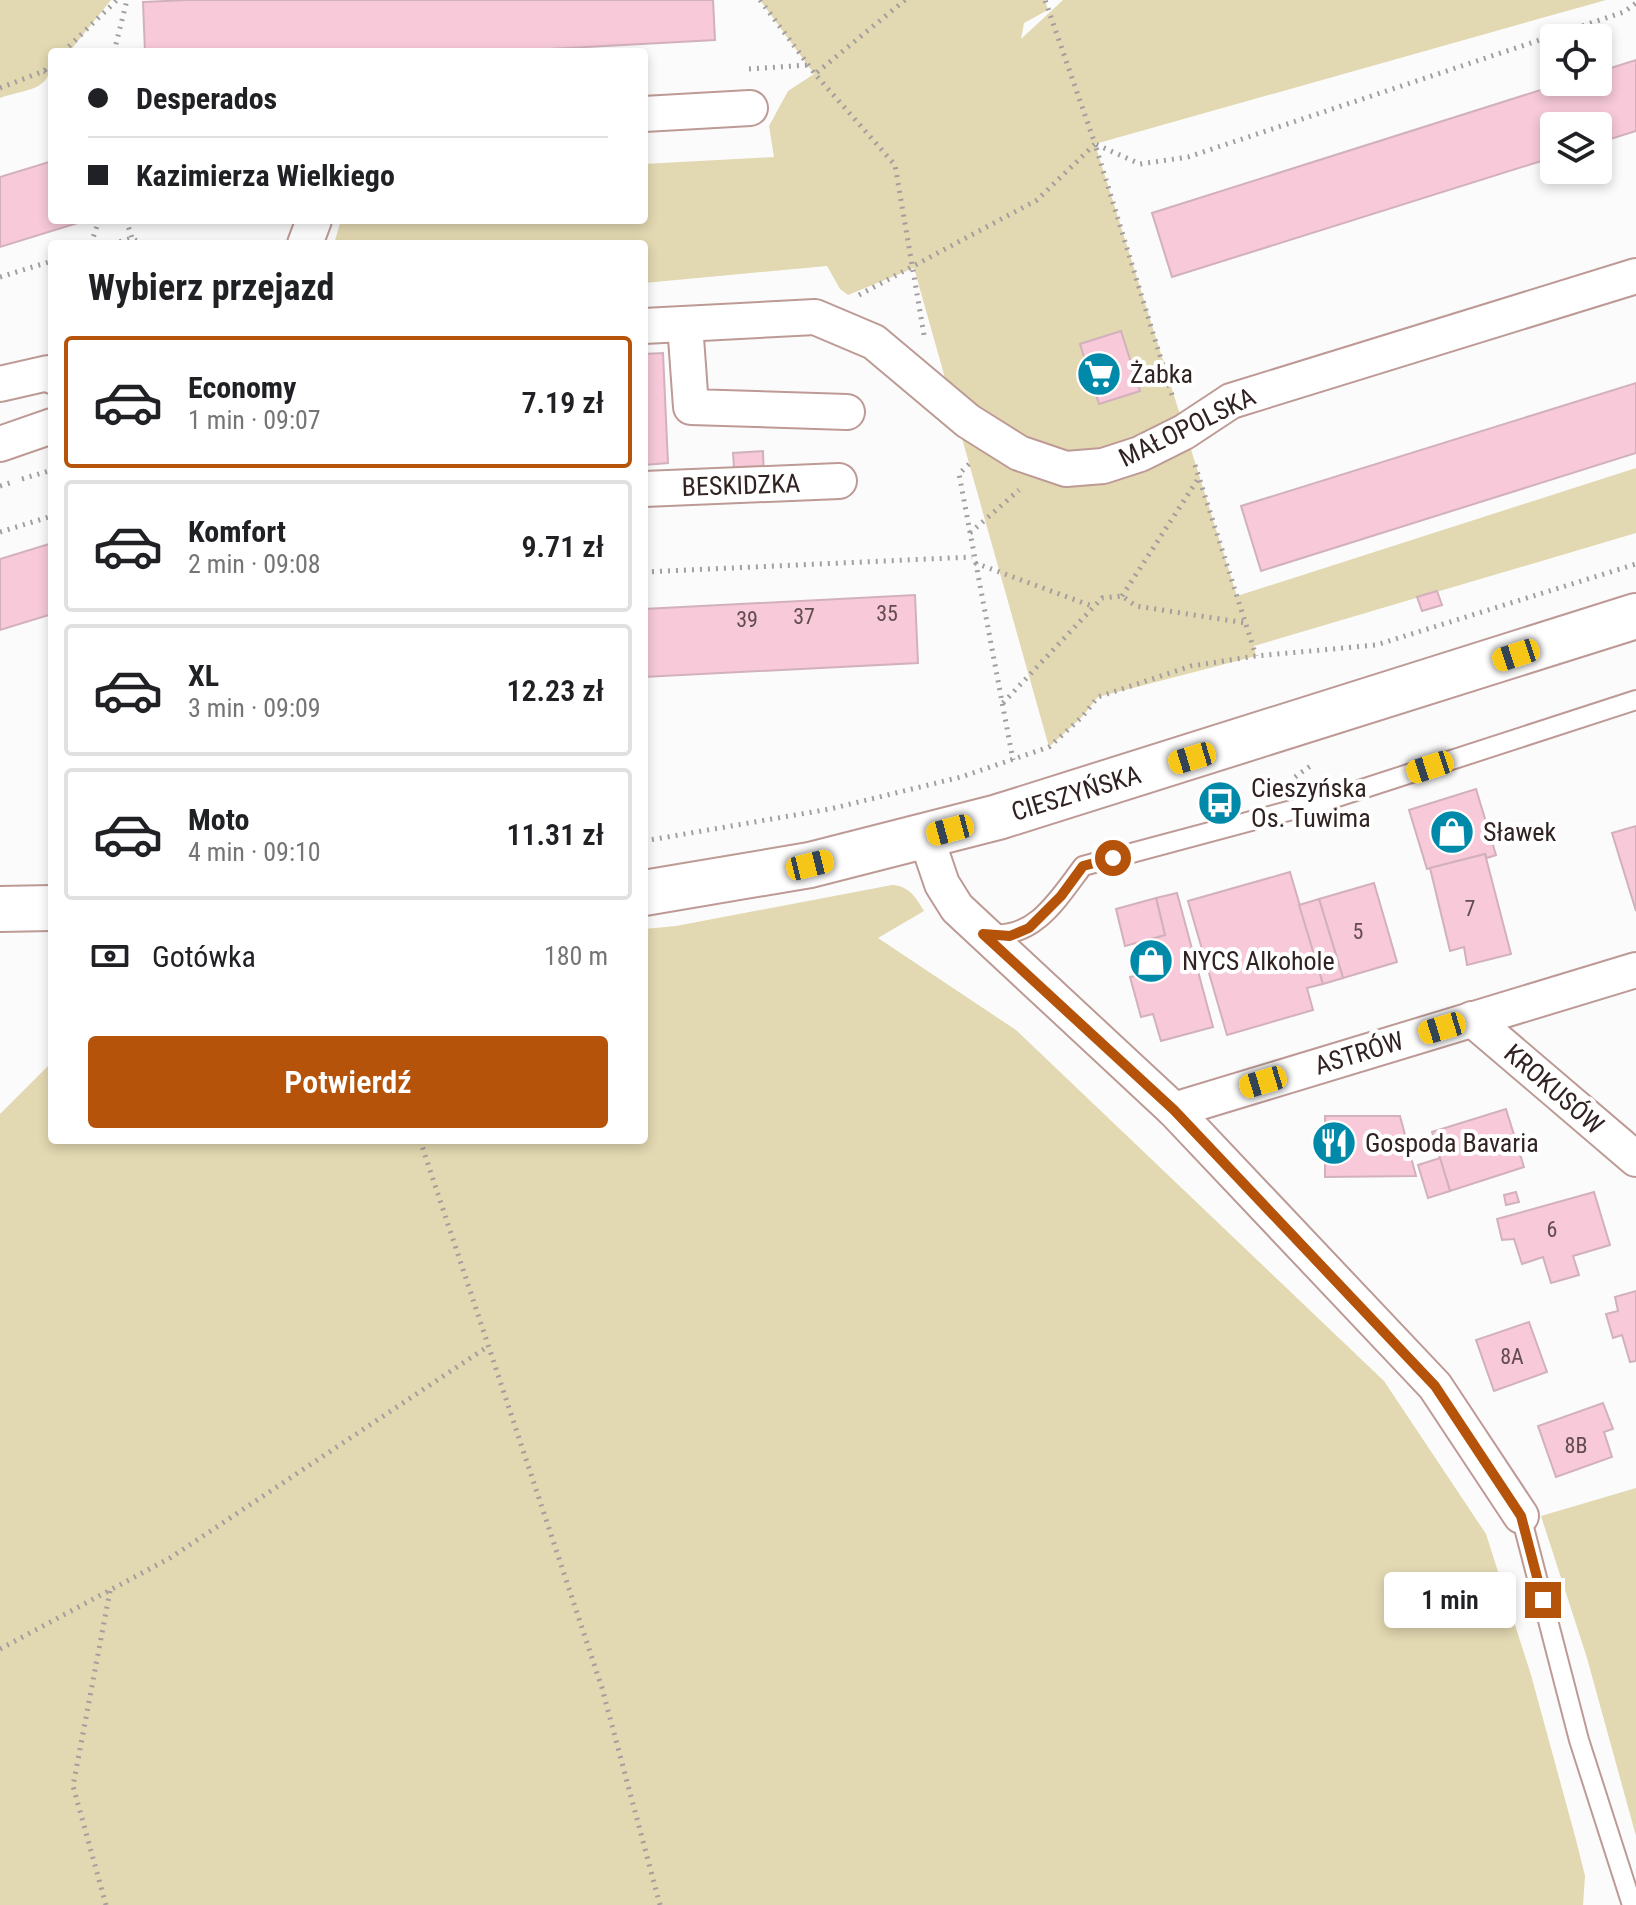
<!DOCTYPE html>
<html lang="pl">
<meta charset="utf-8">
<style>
:root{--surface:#fff;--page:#f2f2f2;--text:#202124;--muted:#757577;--line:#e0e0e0;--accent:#b45309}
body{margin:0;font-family:"Roboto Condensed",sans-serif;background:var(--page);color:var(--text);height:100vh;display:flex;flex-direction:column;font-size:30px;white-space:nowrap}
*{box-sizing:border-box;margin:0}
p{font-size:26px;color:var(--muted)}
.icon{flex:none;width:44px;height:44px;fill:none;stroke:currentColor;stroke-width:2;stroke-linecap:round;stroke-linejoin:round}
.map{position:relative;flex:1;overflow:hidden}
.details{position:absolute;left:48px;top:240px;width:600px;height:904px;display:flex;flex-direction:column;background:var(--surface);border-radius:8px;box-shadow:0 4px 12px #0003}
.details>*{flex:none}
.guide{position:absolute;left:48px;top:48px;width:600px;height:176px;border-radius:8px;box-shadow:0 4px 12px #0003;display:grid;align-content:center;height:176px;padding:0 40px;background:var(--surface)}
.tools{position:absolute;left:1540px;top:24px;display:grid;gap:16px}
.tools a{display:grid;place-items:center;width:72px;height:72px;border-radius:8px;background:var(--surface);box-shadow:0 4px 12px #0003;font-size:40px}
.end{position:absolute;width:36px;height:36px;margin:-18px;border:10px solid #b45309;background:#fff;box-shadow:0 0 0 4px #fff}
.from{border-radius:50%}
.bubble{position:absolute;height:56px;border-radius:8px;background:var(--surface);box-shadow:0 4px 12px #0003;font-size:26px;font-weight:600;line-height:56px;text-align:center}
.car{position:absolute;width:24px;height:48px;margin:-24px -12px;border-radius:10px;box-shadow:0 0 6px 2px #0007;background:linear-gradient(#f5c518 24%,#345 0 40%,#f5c518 0 76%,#345 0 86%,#f5c518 0)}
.guide b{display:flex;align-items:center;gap:28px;height:76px;font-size:30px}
.guide b+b{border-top:2px solid var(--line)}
.guide i{width:20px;height:20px;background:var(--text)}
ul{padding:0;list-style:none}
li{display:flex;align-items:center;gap:24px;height:132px;margin:0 16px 12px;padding:0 24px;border:4px solid var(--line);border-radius:8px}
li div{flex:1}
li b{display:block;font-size:30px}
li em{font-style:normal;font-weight:600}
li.on{border-color:var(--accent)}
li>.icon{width:72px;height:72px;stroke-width:1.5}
h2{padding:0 40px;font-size:36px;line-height:96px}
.pay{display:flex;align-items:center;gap:20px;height:88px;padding:0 40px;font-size:30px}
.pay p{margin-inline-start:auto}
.button{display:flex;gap:16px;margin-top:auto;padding:16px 40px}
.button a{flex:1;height:92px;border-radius:8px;background:var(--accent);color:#fff;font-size:32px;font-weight:600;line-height:92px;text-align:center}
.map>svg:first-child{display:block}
</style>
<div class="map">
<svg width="1636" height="1905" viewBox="0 0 1636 1905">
<rect width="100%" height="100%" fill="#fbfbfb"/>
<g fill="#e2d8b1">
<path d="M0 0H111L69 52H52C52 92 33 87 0 98Z"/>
<path d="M760 0H1045L1048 10 1024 23 1021 39 1063 0H1606L1095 144 1237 596 1636 468V533L1254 646 1256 656 1098 697 1082 717 1049 747 914 268 848 295 840 289 827 266 644 283V244H334L341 220H644V164L774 157 769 126 788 91 814 74Z"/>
<path d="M892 885C909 886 916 897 924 911L878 938 1016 1030 1384 1381 1486 1534 1531 1675 1575 1836 1585 1876 1583 1905H0V1114L52 1062V1140H644V929L676 926Z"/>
<path d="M1636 1488V1836L1587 1658 1541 1516Z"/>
</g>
<g fill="#f7c9d9" stroke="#d2b1bc" stroke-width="2">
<path d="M187 0H713L715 40 495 52H145L143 2Z"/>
<path d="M1636 60V131L1598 143V126H1554V157L1172 277 1152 213 1566 82H1598V72Z"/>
<path d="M52 161V220H87L0 247V177Z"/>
<path d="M1121 331 1140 391 1099 404 1080 344Z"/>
<path d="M663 353 668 463 644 465V354Z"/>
<path d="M1636 383V453L1261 571 1241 506Z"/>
<path d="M763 451 764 481 735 482 733 453Z"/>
<path d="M52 543V614L0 630V559Z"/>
<path d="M1437 591 1442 605 1422 611 1417 597Z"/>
<path d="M915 595 918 663 644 677V609Z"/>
<path d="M1476 789 1496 855 1487 858 1485 854 1427 869 1409 810Z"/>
<path d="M1636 826V911L1612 833Z"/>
<path d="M1485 854 1511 954 1467 965 1464 947 1450 951 1430 868Z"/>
<path d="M1290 872 1323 984 1307 988 1313 1010 1227 1035 1188 901Z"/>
<path d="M1374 883 1397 962 1343 978 1319 899Z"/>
<path d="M1177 893 1213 1027 1161 1041 1153 1014 1141 1017 1130 977 1150 972 1142 942 1165 935 1156 898Z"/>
<path d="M1156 898 1165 935 1125 946 1116 909Z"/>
<path d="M1319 899 1343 978 1323 984 1299 905Z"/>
<path d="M1506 1109 1524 1167 1450 1191 1432 1132Z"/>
<path d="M1325 1116H1400L1416 1176 1325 1177V1154L1319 1152 1320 1141 1325 1139Z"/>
<path d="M1440 1158 1450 1191 1428 1198 1418 1165Z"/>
<path d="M1516 1192 1519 1202 1506 1205 1504 1195Z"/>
<path d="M1594 1192 1610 1245 1573 1256 1579 1275 1551 1283 1543 1257 1522 1264 1514 1239 1502 1240 1497 1219Z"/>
<path d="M1636 1291V1361L1630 1362 1622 1335 1613 1338 1606 1314 1618 1311 1615 1297Z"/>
<path d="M1529 1322 1547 1372 1494 1391 1476 1340Z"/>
<path d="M1603 1403 1613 1429 1604 1432 1612 1457 1556 1477 1538 1426Z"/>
</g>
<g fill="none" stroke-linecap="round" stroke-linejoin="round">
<g stroke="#bd9a95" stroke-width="22">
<g id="lane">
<path d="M990 934C1035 939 1058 899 1083 866L1322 802 1636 700"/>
<path d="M1521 1516 1579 1740 1632 1905"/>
</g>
</g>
<g stroke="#bd9a95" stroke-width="38">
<g id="street">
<path d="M644 114 750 108"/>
<path d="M305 244 314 220"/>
<path d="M685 324 691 407 847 412"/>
<path d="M644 326 815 317 874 342 968 421 1019 453 1066 469 1103 466 1140 454 1184 432 1231 401 1636 276"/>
<path d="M0 384 48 373 52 376"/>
<path d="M0 444 52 426"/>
<path d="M644 489 839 481"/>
<path d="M926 837 942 884 957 908 1174 1110 1435 1386 1521 1516"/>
<path d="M1472 1019 1636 1159"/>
<path d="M1174 1110 1636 970"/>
</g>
</g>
<g stroke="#bd9a95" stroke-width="48">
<g id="secondary">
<path d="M644 893 810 865 998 817 1636 616"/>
<path d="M0 909 52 908"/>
</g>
</g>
<g stroke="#a49e9e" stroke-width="5" stroke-dasharray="2 6" stroke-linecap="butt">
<path d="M760 0 815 74"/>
<path d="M905 0 815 74 895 165 924 335"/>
<path d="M63 52 117 0"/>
<path d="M114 52 127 0"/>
<path d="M749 69 808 65"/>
<path d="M44 71 52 74"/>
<path d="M0 88 44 71 52 63"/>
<path d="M126 220 132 238"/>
<path d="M91 244 99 220"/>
<path d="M112 244 132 238 142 244"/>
<path d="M0 277 52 261"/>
<path d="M859 295 1037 200 1095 144 1045 0"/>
<path d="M1172 395 1095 144 1140 164 1188 157 1624 12 1636 3"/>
<path d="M969 464 959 474 1013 760"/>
<path d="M1195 465 1256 656"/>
<path d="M22 479 52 470"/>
<path d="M0 486 13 482"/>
<path d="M0 532 52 516"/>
<path d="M970 533 1019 490"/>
<path d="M975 563 1092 606"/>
<path d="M644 572 972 557"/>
<path d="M1122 596 1198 479"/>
<path d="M1003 703 1102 598 1122 596 1136 606 1246 623"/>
<path d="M1295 777 1313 764"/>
<path d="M644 841 830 809 961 777 1049 747 1082 717 1098 697 1191 666 1256 656 1376 645 1636 564"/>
<path d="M420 1140 602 1688 660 1905"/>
<path d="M0 1649 170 1558 487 1347"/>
<path d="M106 1905 73 1786 110 1591"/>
</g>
<use href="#lane" stroke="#fff" stroke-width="18"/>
<use href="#street" stroke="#fff" stroke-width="34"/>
<use href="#secondary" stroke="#fff" stroke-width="44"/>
</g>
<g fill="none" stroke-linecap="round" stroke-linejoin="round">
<path stroke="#b45309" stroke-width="10" d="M1113 858 1083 866 1061 896 1029 928 1010 936 983 934 1174 1110 1435 1386 1521 1516 1543 1600"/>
</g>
<defs>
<g id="supermarket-disc" transform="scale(2.3)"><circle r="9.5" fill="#0089a9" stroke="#fff"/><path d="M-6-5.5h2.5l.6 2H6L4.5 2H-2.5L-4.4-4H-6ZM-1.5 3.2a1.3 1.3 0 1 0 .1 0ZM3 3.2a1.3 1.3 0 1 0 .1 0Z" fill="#fff"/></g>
<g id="bus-disc" transform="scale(2.3)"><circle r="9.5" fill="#0089a9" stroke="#fff"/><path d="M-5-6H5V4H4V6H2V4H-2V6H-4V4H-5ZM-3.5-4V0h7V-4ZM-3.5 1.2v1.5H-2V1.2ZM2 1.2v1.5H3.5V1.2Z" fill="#fff"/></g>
<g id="shop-disc" transform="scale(2.3)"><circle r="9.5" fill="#0089a9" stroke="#fff"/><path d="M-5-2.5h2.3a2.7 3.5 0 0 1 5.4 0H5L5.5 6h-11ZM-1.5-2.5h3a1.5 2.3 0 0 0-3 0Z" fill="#fff"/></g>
<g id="restaurant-disc" transform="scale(2.3)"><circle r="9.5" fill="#0089a9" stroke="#fff"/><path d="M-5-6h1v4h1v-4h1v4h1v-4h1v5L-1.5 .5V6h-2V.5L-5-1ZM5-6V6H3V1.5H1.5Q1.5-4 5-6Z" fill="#fff"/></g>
</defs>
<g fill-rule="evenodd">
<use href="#supermarket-disc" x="1099" y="374"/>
<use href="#bus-disc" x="1220" y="803"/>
<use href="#shop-disc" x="1452" y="832"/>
<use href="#shop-disc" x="1151" y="961"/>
<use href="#restaurant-disc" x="1334" y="1143"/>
</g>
<g text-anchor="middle" stroke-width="8" stroke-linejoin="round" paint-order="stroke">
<g font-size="22" fill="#624c4f">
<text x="887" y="621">35</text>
<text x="804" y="624">37</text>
<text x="747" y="627">39</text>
<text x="1470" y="916">7</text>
<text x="1358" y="939">5</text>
<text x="1552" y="1237">6</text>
<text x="1512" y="1364">8A</text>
<text x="1576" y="1453">8B</text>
</g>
<g font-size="26" fill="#312321" stroke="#fff" text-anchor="start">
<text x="1130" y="383">Żabka</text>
<text x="1251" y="797">Cieszyńska<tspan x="1251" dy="30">Os. Tuwima</tspan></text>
<text x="1483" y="841">Sławek</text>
<text x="1182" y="970">NYCS Alkohole</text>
<text x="1365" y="1152">Gospoda Bavaria</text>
</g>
<g font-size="26" fill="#312321" stroke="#fff">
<text transform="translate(1187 427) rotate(-26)" y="9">MAŁOPOLSKA</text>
<text transform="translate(741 485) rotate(-2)" y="9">BESKIDZKA</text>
<text transform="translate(1076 793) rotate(-17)" y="9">CIESZYŃSKA</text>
<text transform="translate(1359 1053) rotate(-17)" y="9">ASTRÓW</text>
<text transform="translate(1554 1089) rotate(41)" y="9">KROKUSÓW</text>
</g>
</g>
</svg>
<div class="tools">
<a><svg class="icon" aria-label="locate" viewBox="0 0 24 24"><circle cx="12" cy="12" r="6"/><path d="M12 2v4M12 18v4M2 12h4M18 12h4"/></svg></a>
<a><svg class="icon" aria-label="layers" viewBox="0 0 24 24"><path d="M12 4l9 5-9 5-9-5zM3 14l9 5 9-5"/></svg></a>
</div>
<i class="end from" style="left:1113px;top:858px"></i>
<i class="end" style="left:1543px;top:1600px"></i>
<div class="bubble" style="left:1384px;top:1572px;width:132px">1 min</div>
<i class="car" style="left:1516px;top:655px;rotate:252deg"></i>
<i class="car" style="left:1192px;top:758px;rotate:253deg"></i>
<i class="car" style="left:1430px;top:767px;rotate:252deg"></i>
<i class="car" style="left:950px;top:830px;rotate:255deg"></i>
<i class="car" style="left:810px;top:865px;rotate:76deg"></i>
<i class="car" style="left:1442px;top:1028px;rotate:253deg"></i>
<i class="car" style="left:1263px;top:1082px;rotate:253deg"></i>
<div class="guide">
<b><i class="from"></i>Desperados</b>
<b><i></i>Kazimierza Wielkiego</b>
</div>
<section class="details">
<h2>Wybierz przejazd</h2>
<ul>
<li class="on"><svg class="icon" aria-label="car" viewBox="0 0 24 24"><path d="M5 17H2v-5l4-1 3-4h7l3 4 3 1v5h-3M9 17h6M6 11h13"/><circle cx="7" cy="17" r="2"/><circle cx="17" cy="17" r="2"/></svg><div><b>Economy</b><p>1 min · 09:07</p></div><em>7.19 zł</em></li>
<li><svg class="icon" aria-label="car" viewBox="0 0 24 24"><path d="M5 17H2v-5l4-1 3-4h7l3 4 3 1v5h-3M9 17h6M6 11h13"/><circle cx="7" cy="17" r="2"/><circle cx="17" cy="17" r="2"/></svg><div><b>Komfort</b><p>2 min · 09:08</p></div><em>9.71 zł</em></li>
<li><svg class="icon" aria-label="car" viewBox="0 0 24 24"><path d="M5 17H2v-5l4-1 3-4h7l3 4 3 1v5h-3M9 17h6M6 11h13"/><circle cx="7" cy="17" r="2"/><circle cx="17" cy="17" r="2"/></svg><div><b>XL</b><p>3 min · 09:09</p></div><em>12.23 zł</em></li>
<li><svg class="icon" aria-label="car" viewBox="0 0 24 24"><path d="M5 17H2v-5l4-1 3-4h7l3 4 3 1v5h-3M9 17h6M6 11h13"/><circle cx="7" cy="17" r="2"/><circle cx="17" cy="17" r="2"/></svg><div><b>Moto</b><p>4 min · 09:10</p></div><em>11.31 zł</em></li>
</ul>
<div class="pay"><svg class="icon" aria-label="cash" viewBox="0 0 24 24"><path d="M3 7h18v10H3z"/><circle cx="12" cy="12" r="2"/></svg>Gotówka<p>180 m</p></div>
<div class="button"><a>Potwierdź</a></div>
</section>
</div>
